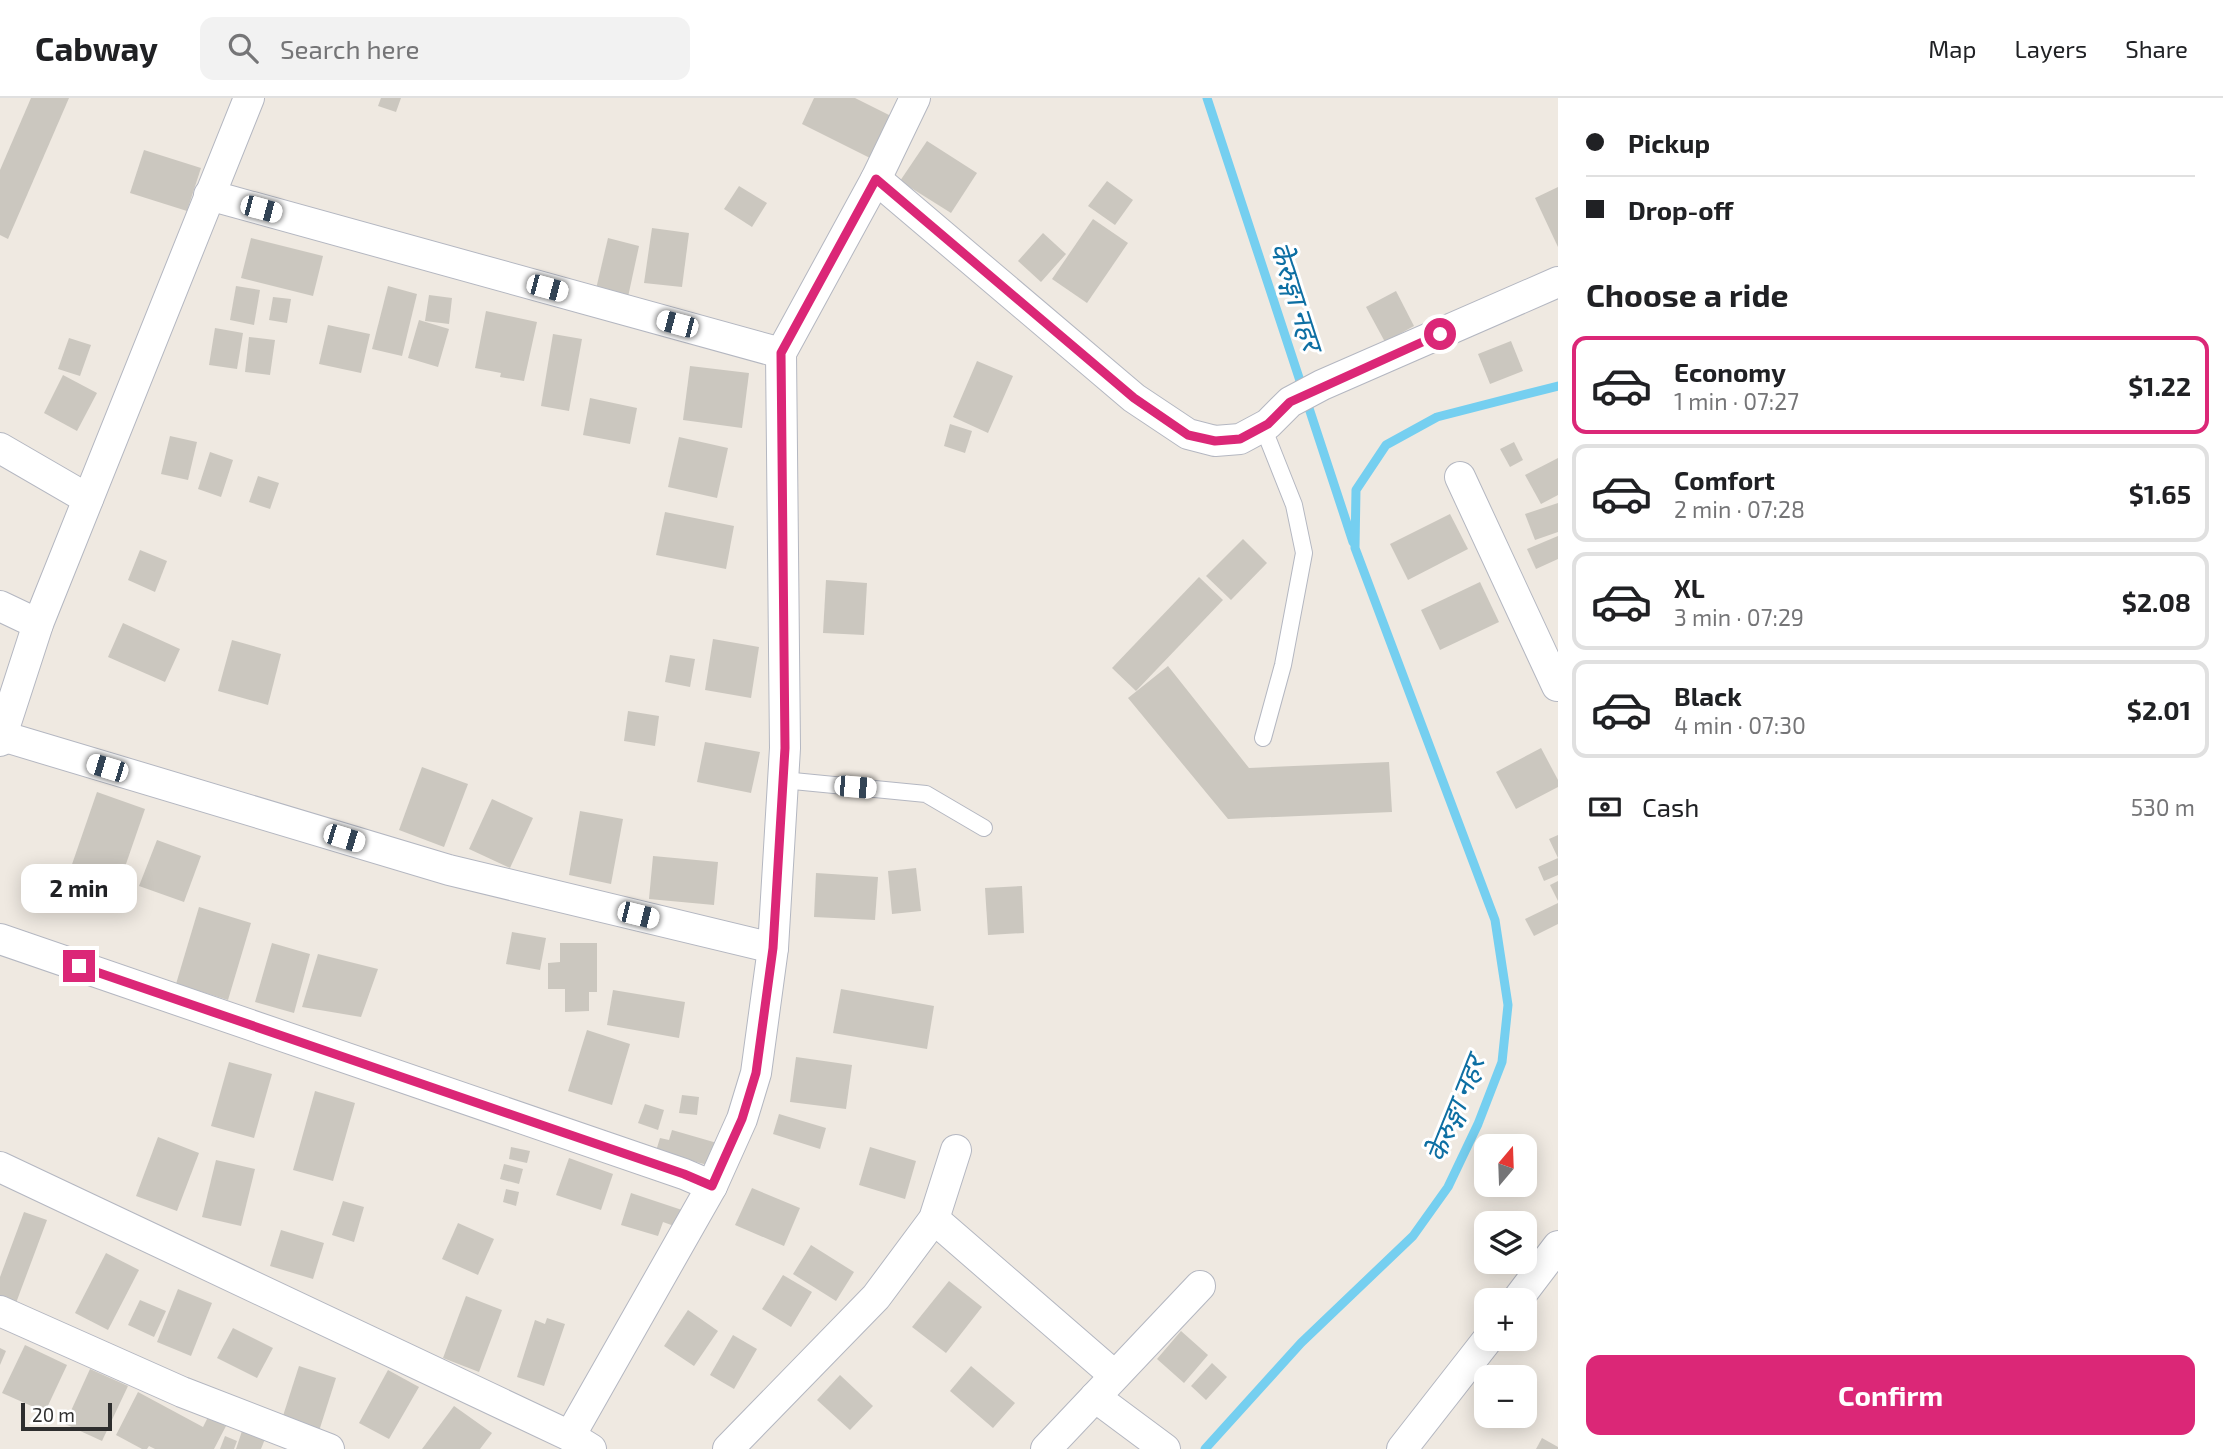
<!DOCTYPE html>
<meta charset="utf-8">
<style>
:root{--surface:#fff;--page:#f2f2f2;--text:#202124;--muted:#757577;--line:#e0e0e0;--accent:#db2777}
body{margin:0;font-family:"Exo 2","Noto Sans Devanagari",sans-serif;background:var(--page);color:var(--text);height:100vh;display:flex;flex-direction:column;font-size:26px;white-space:nowrap}
*{box-sizing:border-box;margin:0}
p{font-size:23px;color:var(--muted)}
.icon{flex:none;width:38px;height:38px;fill:none;stroke:currentColor;stroke-width:2;stroke-linecap:round;stroke-linejoin:round}
.map{position:relative;flex:1;overflow:hidden}
.sheet{display:flex;flex-direction:column;background:var(--surface);width:665px}
.sheet>*{flex:none}
.banner{display:grid;align-content:center;height:154px;padding:0 28px;background:var(--surface)}
.needle{width:46px;rotate:19deg}
.controls{position:absolute;left:1474px;top:1036px;display:grid;gap:14px}
.controls a{display:grid;place-items:center;width:63px;height:63px;border-radius:14px;background:var(--surface);box-shadow:0 4px 18px #0003;font-size:35px}
.scale{position:absolute;left:21px;bottom:18px;width:91px;box-sizing:border-box;padding-left:7px;border:4px solid #2e2e2e;border-top:0;font-size:19px;line-height:24px;white-space:nowrap;color:#2e2e2e;-webkit-text-stroke:5px #fff;paint-order:stroke}
.end{position:absolute;width:32px;height:32px;margin:-16px;border:9px solid #db2777;background:#fff;box-shadow:0 0 0 4px #fff}
.from{border-radius:50%}
.bubble{position:absolute;height:49px;border-radius:14px;background:var(--surface);box-shadow:0 4px 18px #0003;font-size:23px;font-weight:700;line-height:49px;text-align:center}
.car{position:absolute;width:21px;height:42px;margin:-21px -10px;border-radius:9px;box-shadow:0 0 5px 2px #0007;background:linear-gradient(#fff 24%,#345 0 40%,#fff 0 76%,#345 0 86%,#fff 0)}
.banner b{display:flex;align-items:center;gap:24px;height:66px;font-size:26px}
.banner b+b{border-top:2px solid var(--line)}
.banner i{width:18px;height:18px;background:var(--text)}
ul{padding:0;list-style:none}
li{display:flex;align-items:center;gap:21px;height:98px;margin:0 14px 10px;padding:0 14px;border:4px solid var(--line);border-radius:14px}
li div{flex:1}
li b{display:block;font-size:26px}
li em{font-style:normal;font-weight:700}
li.selected{border-color:var(--accent)}
li>.icon{width:63px;height:63px;stroke-width:1.5}
h2{padding:0 28px;font-size:32px;line-height:84px}
.pay{display:flex;align-items:center;gap:18px;height:77px;padding:0 28px;font-size:26px}
.pay p{margin-inline-start:auto}
.action{display:flex;gap:14px;margin-top:auto;padding:14px 28px}
.action a{flex:1;height:80px;border-radius:14px;background:var(--accent);color:#fff;font-size:28px;font-weight:700;line-height:80px;text-align:center}
header{display:flex;align-items:center;gap:42px;box-sizing:border-box;height:98px;padding:0 35px;background:var(--surface);border-bottom:2px solid var(--line)}
header strong{font-size:33px}
nav{display:flex;gap:38px;margin-inline-start:auto;font-size:24px}
.search{width:490px;height:63px;background:var(--page);display:flex;align-items:center;gap:18px;box-sizing:border-box;padding:0 24px;border-radius:14px;color:var(--muted);font-size:26px}
main{display:flex;flex:1;min-height:0}
.map>svg:first-child{display:block}
</style>
<header>
<strong>Cabway</strong>
<div class="search"><svg class="icon" aria-label="search" viewBox="0 0 24 24"><circle cx="10" cy="10" r="6"/><path d="M15 15l6 6"/></svg>Search here</div>
<nav><a>Map</a><a>Layers</a><a>Share</a></nav>
</header>
<main>
<div class="map">
<svg width="1558" height="1351" viewBox="0 0 1558 1351">
<rect width="100%" height="100%" fill="#efe9e1"/>
<g fill="none" stroke-linecap="round" stroke-linejoin="round">
<g stroke="#75cff0" stroke-width="9">
<path d="M1207 0 1353 444"/>
<path d="M1205 1351 1301 1245 1413 1138 1448 1089 1478 1026 1502 964 1508 907 1495 822 1355 450 1356 392 1386 347 1437 319 1558 288"/>
</g>
</g>
<g fill="#cbc7bf">
<path d="M31 0H69L8 141 0 137V72Z"/>
<path d="M381 0H401L396 14 378 8Z"/>
<path d="M814 0H855L891 18 870 60 802 26Z"/>
<path d="M927 43 977 75 951 115 900 83Z"/>
<path d="M144 52 201 70 187 113 130 95Z"/>
<path d="M1107 83 1133 102 1115 127 1088 108Z"/>
<path d="M739 88 767 105 752 129 724 111Z"/>
<path d="M1558 89V149L1535 100Z"/>
<path d="M1093 121 1128 145 1087 205 1052 181Z"/>
<path d="M652 130 689 135 682 189 644 185Z"/>
<path d="M1043 135 1066 156 1041 184 1018 163Z"/>
<path d="M251 140 323 158 313 198 241 180Z"/>
<path d="M608 140 639 148 628 199 596 191Z"/>
<path d="M236 188 260 192 254 227 230 222Z"/>
<path d="M388 188 417 196 402 258 372 251Z"/>
<path d="M1396 193 1414 228 1385 244 1366 209Z"/>
<path d="M429 197 452 200 449 226 425 223Z"/>
<path d="M273 199 291 201 287 225 269 222Z"/>
<path d="M486 213 537 224 524 283 500 279 501 275 475 270Z"/>
<path d="M419 222 449 231 438 269 408 260Z"/>
<path d="M328 227 370 236 361 275 319 266Z"/>
<path d="M215 230 243 235 237 271 209 267Z"/>
<path d="M553 236 582 241 569 313 541 308Z"/>
<path d="M249 239 275 242 270 277 245 274Z"/>
<path d="M69 240 91 247 80 278 58 271Z"/>
<path d="M1511 243 1523 273 1490 286 1478 256Z"/>
<path d="M977 263 1013 278 988 335 953 319Z"/>
<path d="M690 268 749 275 742 330 683 322Z"/>
<path d="M63 277 97 295 77 333 44 315Z"/>
<path d="M590 300 637 310 630 346 583 337Z"/>
<path d="M950 326 972 333 965 355 944 348Z"/>
<path d="M170 338 197 344 188 382 161 376Z"/>
<path d="M679 339 728 350 717 400 668 389Z"/>
<path d="M1514 344 1523 362 1510 369 1500 351Z"/>
<path d="M210 354 233 362 221 399 198 391Z"/>
<path d="M1558 360V397L1541 406 1525 377Z"/>
<path d="M258 378 279 385 270 411 249 404Z"/>
<path d="M1558 405V434L1535 442 1525 416Z"/>
<path d="M665 414 734 428 726 471 656 457Z"/>
<path d="M1450 416 1468 451 1408 482 1390 446Z"/>
<path d="M1558 438V461L1536 471 1527 451Z"/>
<path d="M1243 441 1267 465 1231 502 1206 478Z"/>
<path d="M140 452 167 463 155 494 128 482Z"/>
<path d="M1199 479 1223 502 1136 593 1112 570Z"/>
<path d="M826 482 867 485 864 537 823 535Z"/>
<path d="M1480 484 1499 524 1440 552 1421 512Z"/>
<path d="M123 525 180 551 165 584 108 559Z"/>
<path d="M713 541 759 549 751 600 705 592Z"/>
<path d="M232 542 281 556 268 607 218 593Z"/>
<path d="M670 557 695 561 690 589 665 584Z"/>
<path d="M1168 568 1249 670 1389 664 1392 714 1228 721 1128 600Z"/>
<path d="M628 613 659 618 655 648 624 643Z"/>
<path d="M705 644 760 654 751 695 697 684Z"/>
<path d="M1541 650 1558 682V689L1516 711 1496 674Z"/>
<path d="M422 669 468 686 444 749 399 732Z"/>
<path d="M97 694 145 711 117 792 69 775Z"/>
<path d="M492 701 533 720 510 770 469 751Z"/>
<path d="M580 713 623 721 611 786 569 777Z"/>
<path d="M1558 737V777L1544 783 1538 769 1558 760 1549 741Z"/>
<path d="M157 742 201 758 184 804 139 788Z"/>
<path d="M653 758 718 764 714 807 649 801Z"/>
<path d="M916 770 921 813 892 816 888 773Z"/>
<path d="M816 775 878 779 875 822 814 819Z"/>
<path d="M1558 783V803L1550 787Z"/>
<path d="M1022 788 1024 835 988 837 985 790Z"/>
<path d="M1558 805V826L1534 838 1525 821Z"/>
<path d="M199 809 251 825 228 902 176 886Z"/>
<path d="M512 834 546 840 540 872 506 866Z"/>
<path d="M272 845 310 856 294 915 255 904Z"/>
<path d="M560 845H597V894H589V913L565 914V891H548V865L560 864Z"/>
<path d="M318 856 378 871 361 919 302 909Z"/>
<path d="M841 891 934 908 927 951 833 935Z"/>
<path d="M613 892 685 904 679 940 607 927Z"/>
<path d="M587 932 630 946 612 1007 568 993Z"/>
<path d="M796 959 852 967 846 1011 790 1004Z"/>
<path d="M229 964 272 976 254 1040 211 1028Z"/>
<path d="M315 993 355 1005 333 1083 293 1072Z"/>
<path d="M682 997 699 999 697 1017 679 1015Z"/>
<path d="M645 1006 664 1012 658 1032 638 1025Z"/>
<path d="M779 1016 826 1030 820 1051 773 1036Z"/>
<path d="M672 1032 717 1045 711 1068 656 1053 660 1040 669 1042Z"/>
<path d="M158 1039 199 1055 177 1113 136 1098Z"/>
<path d="M511 1049 530 1053 527 1065 509 1061Z"/>
<path d="M870 1049 916 1063 905 1101 859 1087Z"/>
<path d="M569 1060 613 1076 601 1112 556 1097Z"/>
<path d="M216 1062 255 1071 241 1128 202 1119Z"/>
<path d="M504 1066 523 1071 519 1086 500 1081Z"/>
<path d="M752 1090 800 1110 784 1148 735 1127Z"/>
<path d="M506 1091 519 1094 516 1108 503 1104Z"/>
<path d="M631 1095 682 1112 677 1129 663 1124 658 1138 621 1127Z"/>
<path d="M343 1103 364 1109 354 1144 332 1137Z"/>
<path d="M24 1114 47 1122 13 1213 0 1208V1179Z"/>
<path d="M458 1125 494 1141 478 1177 442 1161Z"/>
<path d="M281 1132 324 1145 313 1181 270 1168Z"/>
<path d="M811 1147 854 1174 836 1203 793 1176Z"/>
<path d="M106 1155 139 1172 108 1232 75 1215Z"/>
<path d="M783 1177 812 1194 791 1229 762 1211Z"/>
<path d="M949 1183 982 1209 946 1255 912 1229Z"/>
<path d="M178 1191 212 1205 191 1258 157 1244Z"/>
<path d="M466 1198 502 1212 479 1274 443 1260Z"/>
<path d="M140 1202 166 1213 154 1239 128 1227Z"/>
<path d="M688 1212 718 1233 694 1268 664 1248Z"/>
<path d="M547 1220 565 1226 544 1288 517 1279 535 1222 545 1226Z"/>
<path d="M233 1230 273 1250 257 1280 217 1260Z"/>
<path d="M1181 1233 1208 1257 1184 1285 1157 1261Z"/>
<path d="M733 1237 757 1251 734 1291 710 1277Z"/>
<path d="M25 1247 67 1267 45 1314 2 1295Z"/>
<path d="M0 1250 6 1253 0 1267Z"/>
<path d="M1212 1265 1227 1279 1206 1302 1191 1288Z"/>
<path d="M299 1268 336 1280 319 1333 282 1321Z"/>
<path d="M971 1268 1015 1305 993 1330 950 1293Z"/>
<path d="M90 1271 128 1288 102 1343 65 1326Z"/>
<path d="M388 1272 419 1289 389 1341 359 1325Z"/>
<path d="M840 1277 873 1308 850 1332 817 1302Z"/>
<path d="M138 1294 203 1329 208 1319 226 1328 214 1351H155L149 1348 147 1351H142L116 1337Z"/>
<path d="M454 1308 492 1335 480 1351H422Z"/>
<path d="M242 1333 265 1341 261 1351H236Z"/>
<path d="M225 1338 237 1343 234 1351H220Z"/>
<path d="M1542 1340 1558 1349V1351H1536Z"/>
</g>
<g fill="none" stroke-linecap="round" stroke-linejoin="round">
<g stroke="#b4b7c1" stroke-width="18">
<g id="lane">
<path d="M1263 329 1294 407 1304 455 1283 567 1263 640"/>
<path d="M783 682 926 696 984 730"/>
</g>
</g>
<g stroke="#b4b7c1" stroke-width="32">
<g id="street">
<path d="M876 81 1134 300 1188 336 1215 343 1240 341 1268 326 1290 304 1322 287 1558 184"/>
<path d="M209 97 781 255"/>
<path d="M0 350 88 401"/>
<path d="M1460 379 1557 588"/>
<path d="M0 508 38 526"/>
<path d="M2 638 449 772 773 850"/>
<path d="M0 643 38 526 249 0"/>
<path d="M0 841 684 1076 712 1088"/>
<path d="M0 1069 570 1338 591 1351"/>
<path d="M934 1121 1114 1277"/>
<path d="M1517 1202 1558 1148"/>
<path d="M0 1213 182 1294 329 1351"/>
<path d="M1095 1299 1165 1351"/>
<path d="M570 1338 712 1088 742 1021 756 975 773 850 785 650 781 255 876 81 915 0"/>
<path d="M728 1351 876 1199 934 1121 956 1052"/>
<path d="M1046 1351 1200 1188"/>
<path d="M1402 1351 1488 1241"/>
</g>
</g>
<use href="#lane" stroke="#fff" stroke-width="16"/>
<use href="#street" stroke="#fff" stroke-width="30"/>
</g>
<g fill="none" stroke-linecap="round" stroke-linejoin="round">
<path stroke="#db2777" stroke-width="9" d="M79 868 684 1076 712 1088 742 1021 756 975 773 850 785 650 781 255 876 81 1134 300 1188 337 1215 343 1240 341 1268 326 1290 304 1440 236"/>
</g>
<g text-anchor="middle" stroke-width="6" stroke-linejoin="round" paint-order="stroke">
<g font-size="28" font-style="italic" fill="#0d6fa3" stroke="#fff">
<text transform="translate(1296 198) rotate(72)" y="10">केेरुङ्गा नहर</text>
<text transform="translate(1455 1011) rotate(-68)" y="10">केेरुङ्गा नहर</text>
</g>
</g>
</svg>
<div class="controls">
<a><svg class="needle" viewBox="-14 -14 28 28"><path d="M0-13l5 13h-10z" fill="#e53935"/><path d="M0 13l5-13h-10z" fill="#757577"/></svg></a>
<a><svg class="icon" aria-label="layers" viewBox="0 0 24 24"><path d="M12 4l9 5-9 5-9-5zM3 14l9 5 9-5"/></svg></a>
<a>+</a>
<a>−</a>
</div>
<div class="scale">20 m</div>
<i class="end from" style="left:1440px;top:236px"></i>
<i class="end" style="left:79px;top:868px"></i>
<div class="bubble" style="left:21px;top:766px;width:116px">2 min</div>
<i class="car" style="left:261px;top:111px;rotate:105deg"></i>
<i class="car" style="left:547px;top:190px;rotate:105deg"></i>
<i class="car" style="left:677px;top:226px;rotate:285deg"></i>
<i class="car" style="left:107px;top:670px;rotate:287deg"></i>
<i class="car" style="left:855px;top:689px;rotate:95deg"></i>
<i class="car" style="left:344px;top:740px;rotate:107deg"></i>
<i class="car" style="left:638px;top:817px;rotate:104deg"></i>
</div>
<section class="sheet">
<div class="banner">
<b><i class="from"></i>Pickup</b>
<b><i></i>Drop-off</b>
</div>
<h2>Choose a ride</h2>
<ul>
<li class="selected"><svg class="icon" aria-label="car" viewBox="0 0 24 24"><path d="M5 17H2v-5l4-1 3-4h7l3 4 3 1v5h-3M9 17h6M6 11h13"/><circle cx="7" cy="17" r="2"/><circle cx="17" cy="17" r="2"/></svg><div><b>Economy</b><p>1 min · 07:27</p></div><em>$1.22</em></li>
<li><svg class="icon" aria-label="car" viewBox="0 0 24 24"><path d="M5 17H2v-5l4-1 3-4h7l3 4 3 1v5h-3M9 17h6M6 11h13"/><circle cx="7" cy="17" r="2"/><circle cx="17" cy="17" r="2"/></svg><div><b>Comfort</b><p>2 min · 07:28</p></div><em>$1.65</em></li>
<li><svg class="icon" aria-label="car" viewBox="0 0 24 24"><path d="M5 17H2v-5l4-1 3-4h7l3 4 3 1v5h-3M9 17h6M6 11h13"/><circle cx="7" cy="17" r="2"/><circle cx="17" cy="17" r="2"/></svg><div><b>XL</b><p>3 min · 07:29</p></div><em>$2.08</em></li>
<li><svg class="icon" aria-label="car" viewBox="0 0 24 24"><path d="M5 17H2v-5l4-1 3-4h7l3 4 3 1v5h-3M9 17h6M6 11h13"/><circle cx="7" cy="17" r="2"/><circle cx="17" cy="17" r="2"/></svg><div><b>Black</b><p>4 min · 07:30</p></div><em>$2.01</em></li>
</ul>
<div class="pay"><svg class="icon" aria-label="cash" viewBox="0 0 24 24"><path d="M3 7h18v10H3z"/><circle cx="12" cy="12" r="2"/></svg>Cash<p>530 m</p></div>
<div class="action"><a>Confirm</a></div>
</section>
</main>
